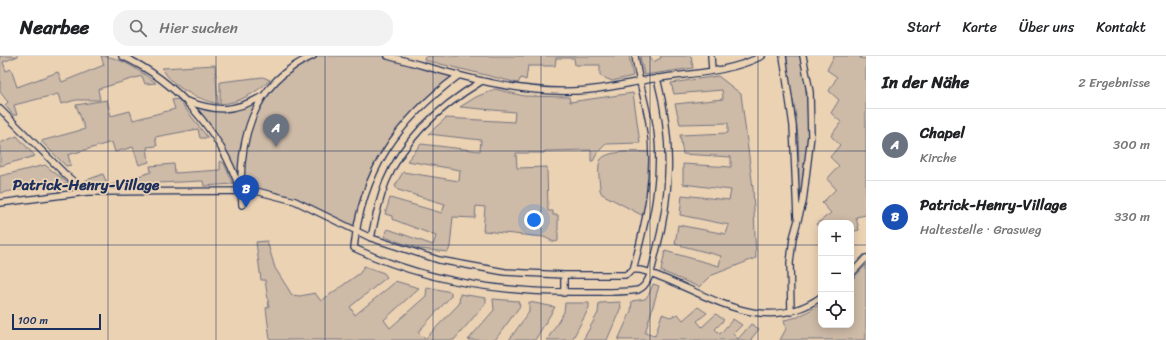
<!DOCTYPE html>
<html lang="de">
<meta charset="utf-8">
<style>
body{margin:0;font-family:Sriracha,sans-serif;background:#f2f2f2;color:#202124}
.controls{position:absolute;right:12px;bottom:12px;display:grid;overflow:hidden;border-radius:8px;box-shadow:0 2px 10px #0003}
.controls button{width:36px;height:36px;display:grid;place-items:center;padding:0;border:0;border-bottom:1px solid #e0e0e0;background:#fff;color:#202124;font:20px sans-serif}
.scale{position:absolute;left:12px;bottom:10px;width:89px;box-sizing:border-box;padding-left:4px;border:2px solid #1b2f5e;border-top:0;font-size:11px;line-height:14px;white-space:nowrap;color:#1b2f5e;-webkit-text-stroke:3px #ebd2b3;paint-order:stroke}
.you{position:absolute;left:534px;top:164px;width:14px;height:14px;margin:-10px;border:3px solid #fff;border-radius:50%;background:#1a73e8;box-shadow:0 0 0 6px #1a73e833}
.badge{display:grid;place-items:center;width:26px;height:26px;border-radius:50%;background:#c8321e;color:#fff;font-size:13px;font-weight:700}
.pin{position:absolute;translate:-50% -33px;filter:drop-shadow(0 1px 2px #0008)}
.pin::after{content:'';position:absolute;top:21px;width:14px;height:12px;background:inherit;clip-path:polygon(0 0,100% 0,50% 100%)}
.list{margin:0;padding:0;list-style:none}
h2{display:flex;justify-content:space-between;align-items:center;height:52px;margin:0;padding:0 16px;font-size:17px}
h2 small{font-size:13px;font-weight:400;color:#757577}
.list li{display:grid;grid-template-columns:26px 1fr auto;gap:12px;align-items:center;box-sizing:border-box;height:72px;padding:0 16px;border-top:1px solid #e0e0e0}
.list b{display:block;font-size:15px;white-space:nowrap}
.list p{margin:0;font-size:13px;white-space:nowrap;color:#757577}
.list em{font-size:13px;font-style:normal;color:#757577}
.icon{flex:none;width:22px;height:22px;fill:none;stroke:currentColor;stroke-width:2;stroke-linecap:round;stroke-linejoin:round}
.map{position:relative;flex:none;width:866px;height:284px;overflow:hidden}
header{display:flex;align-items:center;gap:24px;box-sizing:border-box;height:56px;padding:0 20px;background:#fff;border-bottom:1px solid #e0e0e0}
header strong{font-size:19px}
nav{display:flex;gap:22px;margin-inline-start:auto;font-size:14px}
.search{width:280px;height:36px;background:#f2f2f2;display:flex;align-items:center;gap:10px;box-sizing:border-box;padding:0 14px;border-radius:16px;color:#757577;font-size:15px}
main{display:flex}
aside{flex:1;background:#fff}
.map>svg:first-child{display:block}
</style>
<header>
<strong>Nearbee</strong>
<div class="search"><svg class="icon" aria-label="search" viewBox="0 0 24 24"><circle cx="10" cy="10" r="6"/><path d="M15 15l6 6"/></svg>Hier suchen</div>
<nav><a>Start</a><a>Karte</a><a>Über uns</a><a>Kontakt</a></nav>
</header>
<main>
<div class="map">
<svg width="866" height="284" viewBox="0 0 866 284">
<rect width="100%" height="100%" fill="#ebd2b3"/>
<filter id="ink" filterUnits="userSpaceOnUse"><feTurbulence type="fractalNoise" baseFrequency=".025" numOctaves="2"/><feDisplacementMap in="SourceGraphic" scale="8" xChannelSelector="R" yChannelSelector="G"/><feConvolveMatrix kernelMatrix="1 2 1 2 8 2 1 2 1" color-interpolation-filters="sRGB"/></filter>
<g filter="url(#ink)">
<path fill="#cdbaa7" stroke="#747482" d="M0 0H18L3 6 6 15 11 13 17 31 58 16 62 26 104 9 101 0C119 0 142 16 156 27L145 28 142 20 98 33 100 44H76L61 48 58 38 14 49 17 59H13L5 49 8 46 0 36Z
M313 0H388L458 20 415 57 378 106 356 175 306 150 240 134 222 92 185 45 218 54 255 44 274 27Z
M433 0H629L633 20 612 25 600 20V9H575L574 2H556L555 10H528L526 24 521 22 518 27 424 4 425 1Z
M640 0H650L653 6 661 2 660 0H691L693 12 644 19Z
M787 0H801C809 43 810 85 803 128 802 135 801 146 798 151 799 119 800 87 795 55 792 37 787 19 787 0Z
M834 0H861L860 2 866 3V159L856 161 859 174 851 176V167H821V174L816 168 831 157 822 147 836 133 827 123 839 110 830 101 840 89 831 80 841 66 831 57 839 44 829 35 837 21 827 14Z
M215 9 218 48C196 42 173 32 162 12Z
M718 20 741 38 753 132 756 202 710 220 699 231 661 215 665 195 719 210 721 200 675 188 678 169 726 178 729 169 680 159 682 139 729 144 731 134 683 128V108L731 111V101L683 98 680 79 728 77V67L680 68 675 48 723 43 722 34 674 38 671 27Z
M263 21 270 24C255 37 240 47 220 48V26Z
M495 33 524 40 569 41 570 46 633 37 640 87 606 88 598 96 593 105H591V94L545 95 544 97H516L517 112 547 111 548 155H553V159H558V185L554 186 544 181 483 175 485 151 476 150 475 162 453 161 450 191 448 196 420 193 384 181 388 173 433 189 436 180 392 163V160L385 158 390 142 442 157 445 148 398 134 395 130 403 116 459 125 460 114 407 105 421 88 480 95 481 84 428 78 446 62 514 66 515 56 460 51 476 41Z
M178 43 208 82H200L198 73 155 81 157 90 147 91 149 106 139 109 133 91 115 96 112 86 68 99 71 109 66 110 41 85 85 73 76 49 107 44 111 60 130 55 133 64 175 53 172 44Z
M17 80 35 100 0 110V87Z
M652 96 647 162 602 138 600 134C600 126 597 113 600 105 605 93 641 96 652 96Z
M220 105 224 107 233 128 204 130 203 125 136 128 135 132H91L84 125 103 118 108 130 151 116 150 110 174 108 175 117 220 114Z
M45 109 69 128 41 130 0 137V120Z
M267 185 275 212 292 239 300 240 315 237 321 245 360 217 364 210 384 217 387 221 350 251 355 259 393 228 395 225 419 232 384 264 390 272 426 240 427 231 451 236V240L418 276 425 283 459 248 460 238 486 242V247L454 284H270L266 252 269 251 265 224H261L256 186Z
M866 209V284H780L786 273 784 264 798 261 821 248V269H851V225Z
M653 228 659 230 645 277 655 280 662 258 670 261 678 258 683 264 698 251 707 257 697 265 702 271 716 258 724 264 715 273 720 278 733 263 742 269 733 278 738 283 751 268 759 273 751 283 752 284H618L631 255 632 245 645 243 649 238Z
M493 243 518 245 520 250 495 284H468L494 254Z
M529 246 555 251 535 284H509L529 256Z
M620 246 621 251 607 284H583L598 257 599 247Z
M565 247H589V252L572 284H547L564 256Z"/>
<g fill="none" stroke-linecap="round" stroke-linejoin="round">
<defs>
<path id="street" d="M122 0C177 25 221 76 240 134
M388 0C449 16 509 37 572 35 602 35 630 26 659 22 695 17 730 16 762 0
M711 0 712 15
M783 0 793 70 797 161
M458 20C397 65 362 116 354 192 424 225 503 237 580 236 599 236 619 237 638 234 650 229 652 211 655 200 672 138 673 84 657 22
M187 45C217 56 234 56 263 40
M0 53 67 120 87 136
M0 147 87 136 256 135 295 145 371 182 439 204 505 216 564 219H625C628 218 631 215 633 214 642 212 655 219 663 222 715 243 767 279 821 241
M242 149C237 88 251 26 313 0
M371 182C375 163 379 144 386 126 404 82 442 49 482 25
M633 214C646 165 658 118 649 66 645 44 638 22 635 0
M851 218 866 202
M564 219V237
M791 256 790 207 793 182 803 146 811 80 810 36 803 0"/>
</defs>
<use href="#street" stroke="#1b2f5e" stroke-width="8"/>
<use href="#street" stroke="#ebd2b3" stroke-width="5.5"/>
</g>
</g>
<path fill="none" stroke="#1b2f5e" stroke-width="1" stroke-opacity="0.55" d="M108 0V284M216 0V284M325 0V284M433 0V284M541 0V284M650 0V284M758 0V284M0 95H866M0 189H821M851 189H866"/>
<g text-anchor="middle" stroke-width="3.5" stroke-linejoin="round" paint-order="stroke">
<g font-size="15" font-weight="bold" fill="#1b2f5e" stroke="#ebd2b3">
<text x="86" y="134">Patrick-Henry-Village</text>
</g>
</g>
</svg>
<div class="controls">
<button>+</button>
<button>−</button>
<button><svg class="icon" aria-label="locate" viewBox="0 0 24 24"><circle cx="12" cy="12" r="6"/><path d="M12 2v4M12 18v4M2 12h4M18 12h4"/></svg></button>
</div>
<div class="scale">100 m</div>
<div class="you"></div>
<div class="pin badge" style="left:276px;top:91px;background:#6b7280">A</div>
<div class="pin badge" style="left:246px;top:152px;background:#1a4fb4">B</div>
</div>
<aside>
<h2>In der Nähe<small>2 Ergebnisse</small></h2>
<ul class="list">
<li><span class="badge" style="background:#6b7280">A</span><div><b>Chapel</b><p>Kirche</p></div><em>300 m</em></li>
<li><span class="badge" style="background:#1a4fb4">B</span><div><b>Patrick-Henry-Village</b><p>Haltestelle · Grasweg</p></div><em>330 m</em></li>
</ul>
</aside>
</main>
